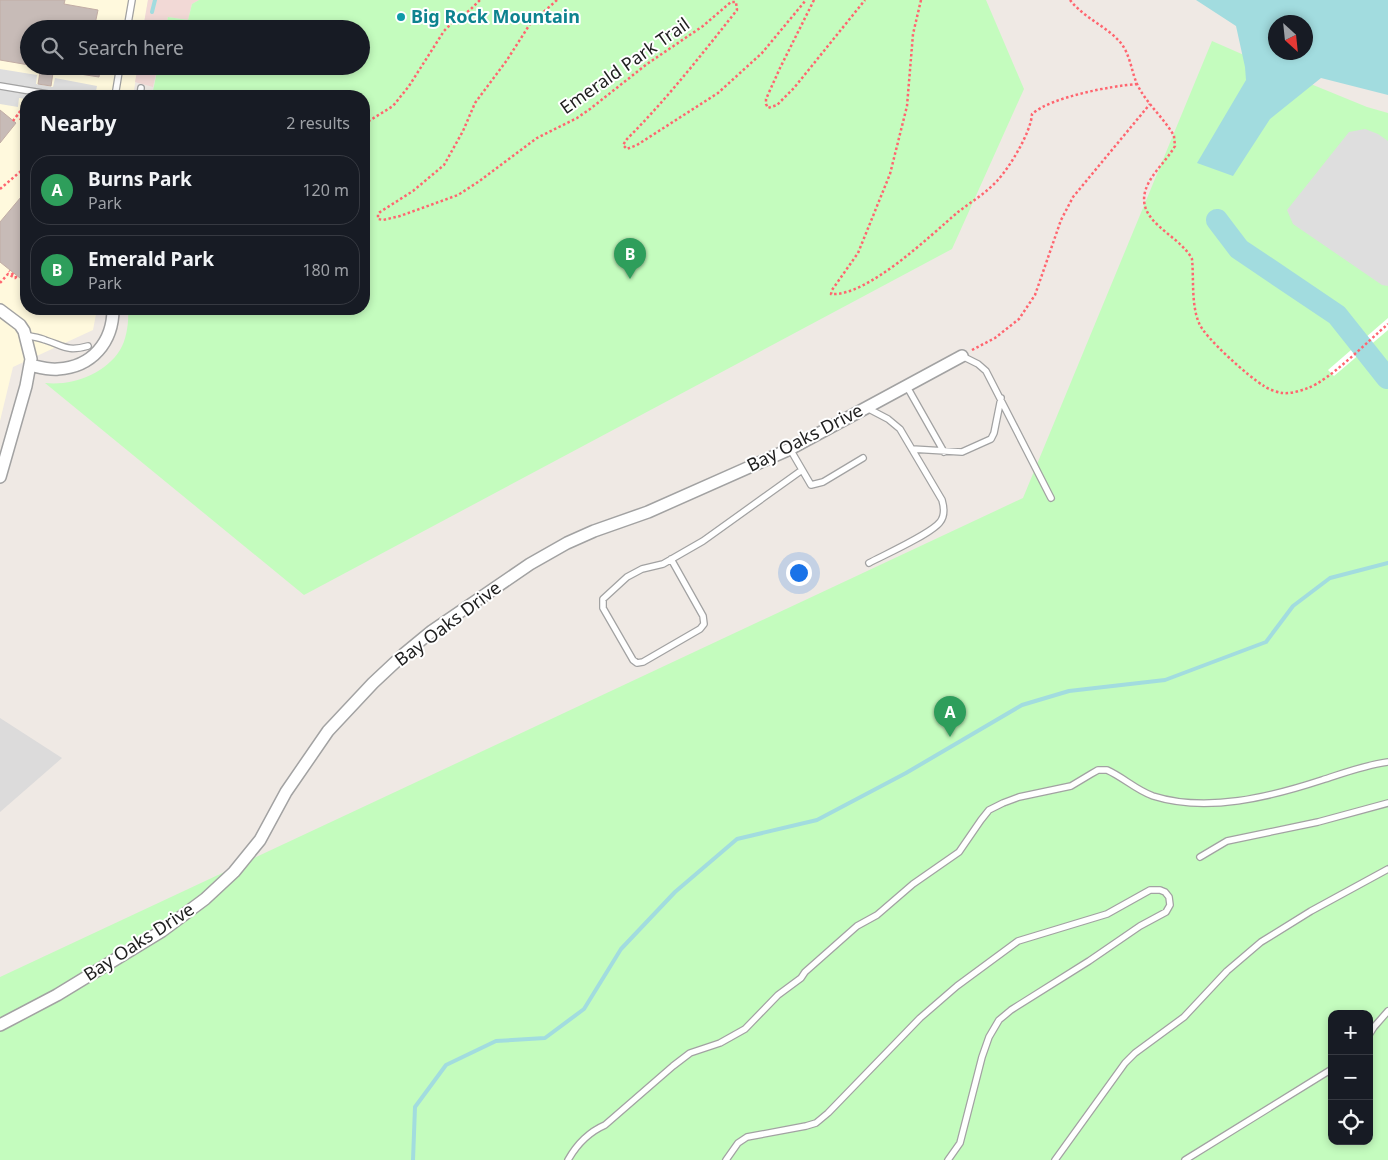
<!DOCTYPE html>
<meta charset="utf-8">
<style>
body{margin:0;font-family:"Noto Sans",sans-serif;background:#20242c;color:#f1f3f6}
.controls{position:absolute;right:15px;bottom:15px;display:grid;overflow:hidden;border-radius:10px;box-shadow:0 2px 8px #0003}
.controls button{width:45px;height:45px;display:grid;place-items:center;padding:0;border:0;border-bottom:1px solid #363941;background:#171b24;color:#f1f3f6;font:25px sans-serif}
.compass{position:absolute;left:1268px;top:15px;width:45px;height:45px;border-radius:50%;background:#171b24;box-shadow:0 2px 8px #0003;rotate:153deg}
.you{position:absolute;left:798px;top:572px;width:18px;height:18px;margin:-12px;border:4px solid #fff;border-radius:50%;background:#1a73e8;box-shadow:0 0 0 8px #1a73e833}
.badge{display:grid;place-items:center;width:32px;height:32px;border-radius:50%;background:#e08697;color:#fff;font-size:16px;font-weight:700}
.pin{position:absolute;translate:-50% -41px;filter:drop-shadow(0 1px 2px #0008)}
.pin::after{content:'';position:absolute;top:26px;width:18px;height:15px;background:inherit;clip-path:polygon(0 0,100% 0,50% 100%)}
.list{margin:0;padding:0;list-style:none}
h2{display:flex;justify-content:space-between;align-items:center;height:65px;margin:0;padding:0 20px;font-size:21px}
h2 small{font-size:16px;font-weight:400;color:#9ea1a6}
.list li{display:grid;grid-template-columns:32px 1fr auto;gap:15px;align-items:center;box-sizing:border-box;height:70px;margin:0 10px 10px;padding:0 10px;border:1px solid #363941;border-radius:20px}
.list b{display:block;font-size:19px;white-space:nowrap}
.list p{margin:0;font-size:16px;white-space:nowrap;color:#9ea1a6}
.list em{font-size:16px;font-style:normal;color:#9ea1a6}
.icon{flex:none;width:28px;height:28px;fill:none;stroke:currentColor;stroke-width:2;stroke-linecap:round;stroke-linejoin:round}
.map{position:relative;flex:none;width:1388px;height:1160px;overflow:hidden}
.search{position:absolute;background:#171b24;box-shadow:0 2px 8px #0003;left:20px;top:20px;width:350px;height:55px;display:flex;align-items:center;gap:12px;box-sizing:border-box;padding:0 18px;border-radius:28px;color:#9ea1a6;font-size:19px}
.panel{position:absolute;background:#171b24;box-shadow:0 2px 8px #0003;left:20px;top:90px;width:350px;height:225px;border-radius:20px}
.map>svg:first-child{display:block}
</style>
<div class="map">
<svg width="1388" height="1160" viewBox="0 0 1388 1160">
<rect width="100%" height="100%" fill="#efe9e4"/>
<path fill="#dcdbdb" d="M0 718 62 758 0 812Z"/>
<path fill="#fff9dd" d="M0 0H148L143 29H29V66H138L133 96H26V309H97L93 330 13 367 0 421Z"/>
<path fill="#f2d9d6" d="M148 0H199L192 4 188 20 168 17 165 29H143Z
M138 66H158L153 87 135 82Z"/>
<path fill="#c4fcbe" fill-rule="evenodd" d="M199 0H986L1024 89 952 249 304 595 45 383C73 386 105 374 120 350 127 339 129 321 128 309H364V96H152L158 66H361V29H165L168 17 188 20 192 4Z
M1212 41 1301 80 1367 107 1388 113V1160H0V977L1023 498ZM1332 1014H1369V1141H1332Z"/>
<path fill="#dedede" d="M0 69 37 75 36 84 53 87 55 78 97 86 95 96H26V99L19 98 18 107 0 104Z
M1365 129 1378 134 1388 141V286L1382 285 1293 224 1287 210 1349 132Z"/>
<path fill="#a2dcdf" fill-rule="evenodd" d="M1196 0H1388V95L1321 78 1270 119 1233 176 1197 163 1246 80 1245 67 1236 26ZM1276 22H1306V52H1276Z"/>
<path fill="#fff" d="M1388 318V330L1334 376 1328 370Z"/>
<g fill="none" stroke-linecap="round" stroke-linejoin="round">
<path stroke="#a2dcdf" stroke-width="4" d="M152 12 155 0
M1387 378 1388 379
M413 1160 415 1107 446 1065 496 1041 545 1038 584 1009 621 949 675 892 737 839 817 820 906 773 1022 705 1069 691 1165 680 1266 642 1293 606 1330 578 1388 563"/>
<path stroke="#a2dcdf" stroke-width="22" d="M1217 220 1239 249 1337 315 1387 378"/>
</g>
<path fill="#c7bbb7" stroke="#c2ada5" d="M0 0H65L64 4 98 10 94 29H29V65L0 60Z
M41 66H54L51 86 38 84Z
M68 66H101L99 77 67 72Z
M0 110 16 123 0 143Z
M26 191V270L20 278 0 262V222Z"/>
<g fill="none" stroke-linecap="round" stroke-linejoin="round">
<defs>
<path id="lane" d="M127 29 132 0
M0 86 60 96
M115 96 120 66
M140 96 141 88
M25 335C32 337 39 337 45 340 64 346 67 352 88 346
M962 356 978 364 986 371 1051 498
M906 385 944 452
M867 408 888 419 900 429 942 500C944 507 945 516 940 522 931 534 884 555 869 563
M790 449 811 485 823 482 863 458
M912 449 962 452 991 439 994 433 1001 398
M671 559 703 616 704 624 700 629 643 662 637 663 633 660 603 608V599L627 577 642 569 663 564 703 541 802 470
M1200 857 1227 841 1318 822 1388 803
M1369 1035 1374 1027 1388 1011
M568 1160C577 1144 589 1132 605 1125L673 1066 690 1053 720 1043 745 1029 778 995 801 978 805 972 857 926 877 915 913 884 959 852 981 820 989 810 1003 803 1019 797 1071 786 1091 774 1098 770H1107C1123 777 1136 790 1153 796 1207 813 1270 797 1322 780 1344 773 1365 765 1388 762
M726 1160 738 1143 747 1137 806 1126 816 1123 828 1113 920 1018 957 986 1018 941 1107 914 1150 890H1160L1165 892 1169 897 1170 905 1166 912 1140 926 1089 961 1011 1010 999 1020 989 1037 982 1057 960 1143 948 1160
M1055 1160 1125 1063 1135 1053 1184 1017 1227 971 1261 942 1311 911 1388 869
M1185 1160 1332 1069"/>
<path id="street" d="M0 310 20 325 24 331 31 359 26 386 0 477
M30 365C39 367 49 370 58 369 92 367 113 342 113 309
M0 1025 57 995 162 931 205 899 234 872 260 840 286 792 328 731 373 683 404 654 432 631 530 564 567 543 594 531 648 512 790 449 962 356"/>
</defs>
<use href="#lane" stroke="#a2a2a2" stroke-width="8"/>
<use href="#street" stroke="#a2a2a2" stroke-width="14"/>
<path stroke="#ff656f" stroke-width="2.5" stroke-dasharray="2.5 2.5" stroke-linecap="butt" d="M557 0 530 24 507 60 475 103 463 131 444 165 413 191 380 212 378 214V219L383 220 400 216 458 195 478 182 537 138 577 118 590 109 647 64 703 26 731 2H736L737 10C702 54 667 99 627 139L623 145 627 149 637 145 718 93 762 53 806 0
M814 0 780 68 766 99V104L768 108 777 105 794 88 865 0
M921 0 913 34 907 106 890 174 858 253 832 290 831 294C867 297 931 235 958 212 971 202 986 193 997 181 1010 167 1031 132 1032 114 1051 97 1111 86 1137 84
M1070 0C1084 18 1106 26 1120 42 1131 55 1131 72 1138 86 1147 104 1164 118 1174 136L1175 146C1167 160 1155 170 1148 184 1130 221 1179 233 1192 259 1194 280 1191 304 1199 323 1204 337 1250 378 1264 386 1268 389 1276 392 1282 393 1290 394 1300 391 1308 388 1330 380 1368 341 1388 324
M16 115 26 124
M13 121 26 103
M364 124 393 106 409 86 444 31 455 20 470 10 480 0
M0 189 21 171 26 165
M0 283 8 274 15 278 16 277 9 271
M972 350 995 338 1019 319 1035 295 1061 220 1073 197 1150 104"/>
<use href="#lane" stroke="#fff" stroke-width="5.5"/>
<use href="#street" stroke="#fff" stroke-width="11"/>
</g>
<circle fill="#0f9aa8" stroke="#fff" stroke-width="2" cx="401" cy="17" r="5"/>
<g text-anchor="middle" stroke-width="4" stroke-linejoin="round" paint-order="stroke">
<g font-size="18" font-weight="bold" fill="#0d838f" stroke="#fff" text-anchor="start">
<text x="411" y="23">Big Rock Mountain</text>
</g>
<g font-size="18" fill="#1e1e1e" stroke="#fff">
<text transform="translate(625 66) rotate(-35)" y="6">Emerald Park Trail</text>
<text transform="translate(805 438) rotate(-27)" y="6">Bay Oaks Drive</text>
<text transform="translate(448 624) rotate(-37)" y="6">Bay Oaks Drive</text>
<text transform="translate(139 942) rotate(-33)" y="6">Bay Oaks Drive</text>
</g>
</g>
</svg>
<div class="controls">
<button>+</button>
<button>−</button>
<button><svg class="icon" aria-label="locate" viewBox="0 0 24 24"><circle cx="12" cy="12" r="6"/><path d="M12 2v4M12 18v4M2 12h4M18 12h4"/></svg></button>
</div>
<svg class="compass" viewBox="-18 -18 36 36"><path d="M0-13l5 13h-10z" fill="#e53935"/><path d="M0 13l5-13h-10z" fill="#9ea1a6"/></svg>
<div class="you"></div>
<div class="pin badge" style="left:950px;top:737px;background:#2e9e5b">A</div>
<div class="pin badge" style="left:630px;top:279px;background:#2e9e5b">B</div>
<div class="search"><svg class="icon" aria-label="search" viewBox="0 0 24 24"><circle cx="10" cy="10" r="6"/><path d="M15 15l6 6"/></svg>Search here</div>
<section class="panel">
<h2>Nearby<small>2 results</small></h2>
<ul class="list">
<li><span class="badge" style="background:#2e9e5b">A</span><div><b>Burns Park</b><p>Park</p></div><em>120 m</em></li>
<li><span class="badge" style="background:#2e9e5b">B</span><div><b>Emerald Park</b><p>Park</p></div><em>180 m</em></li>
</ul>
</section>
</div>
